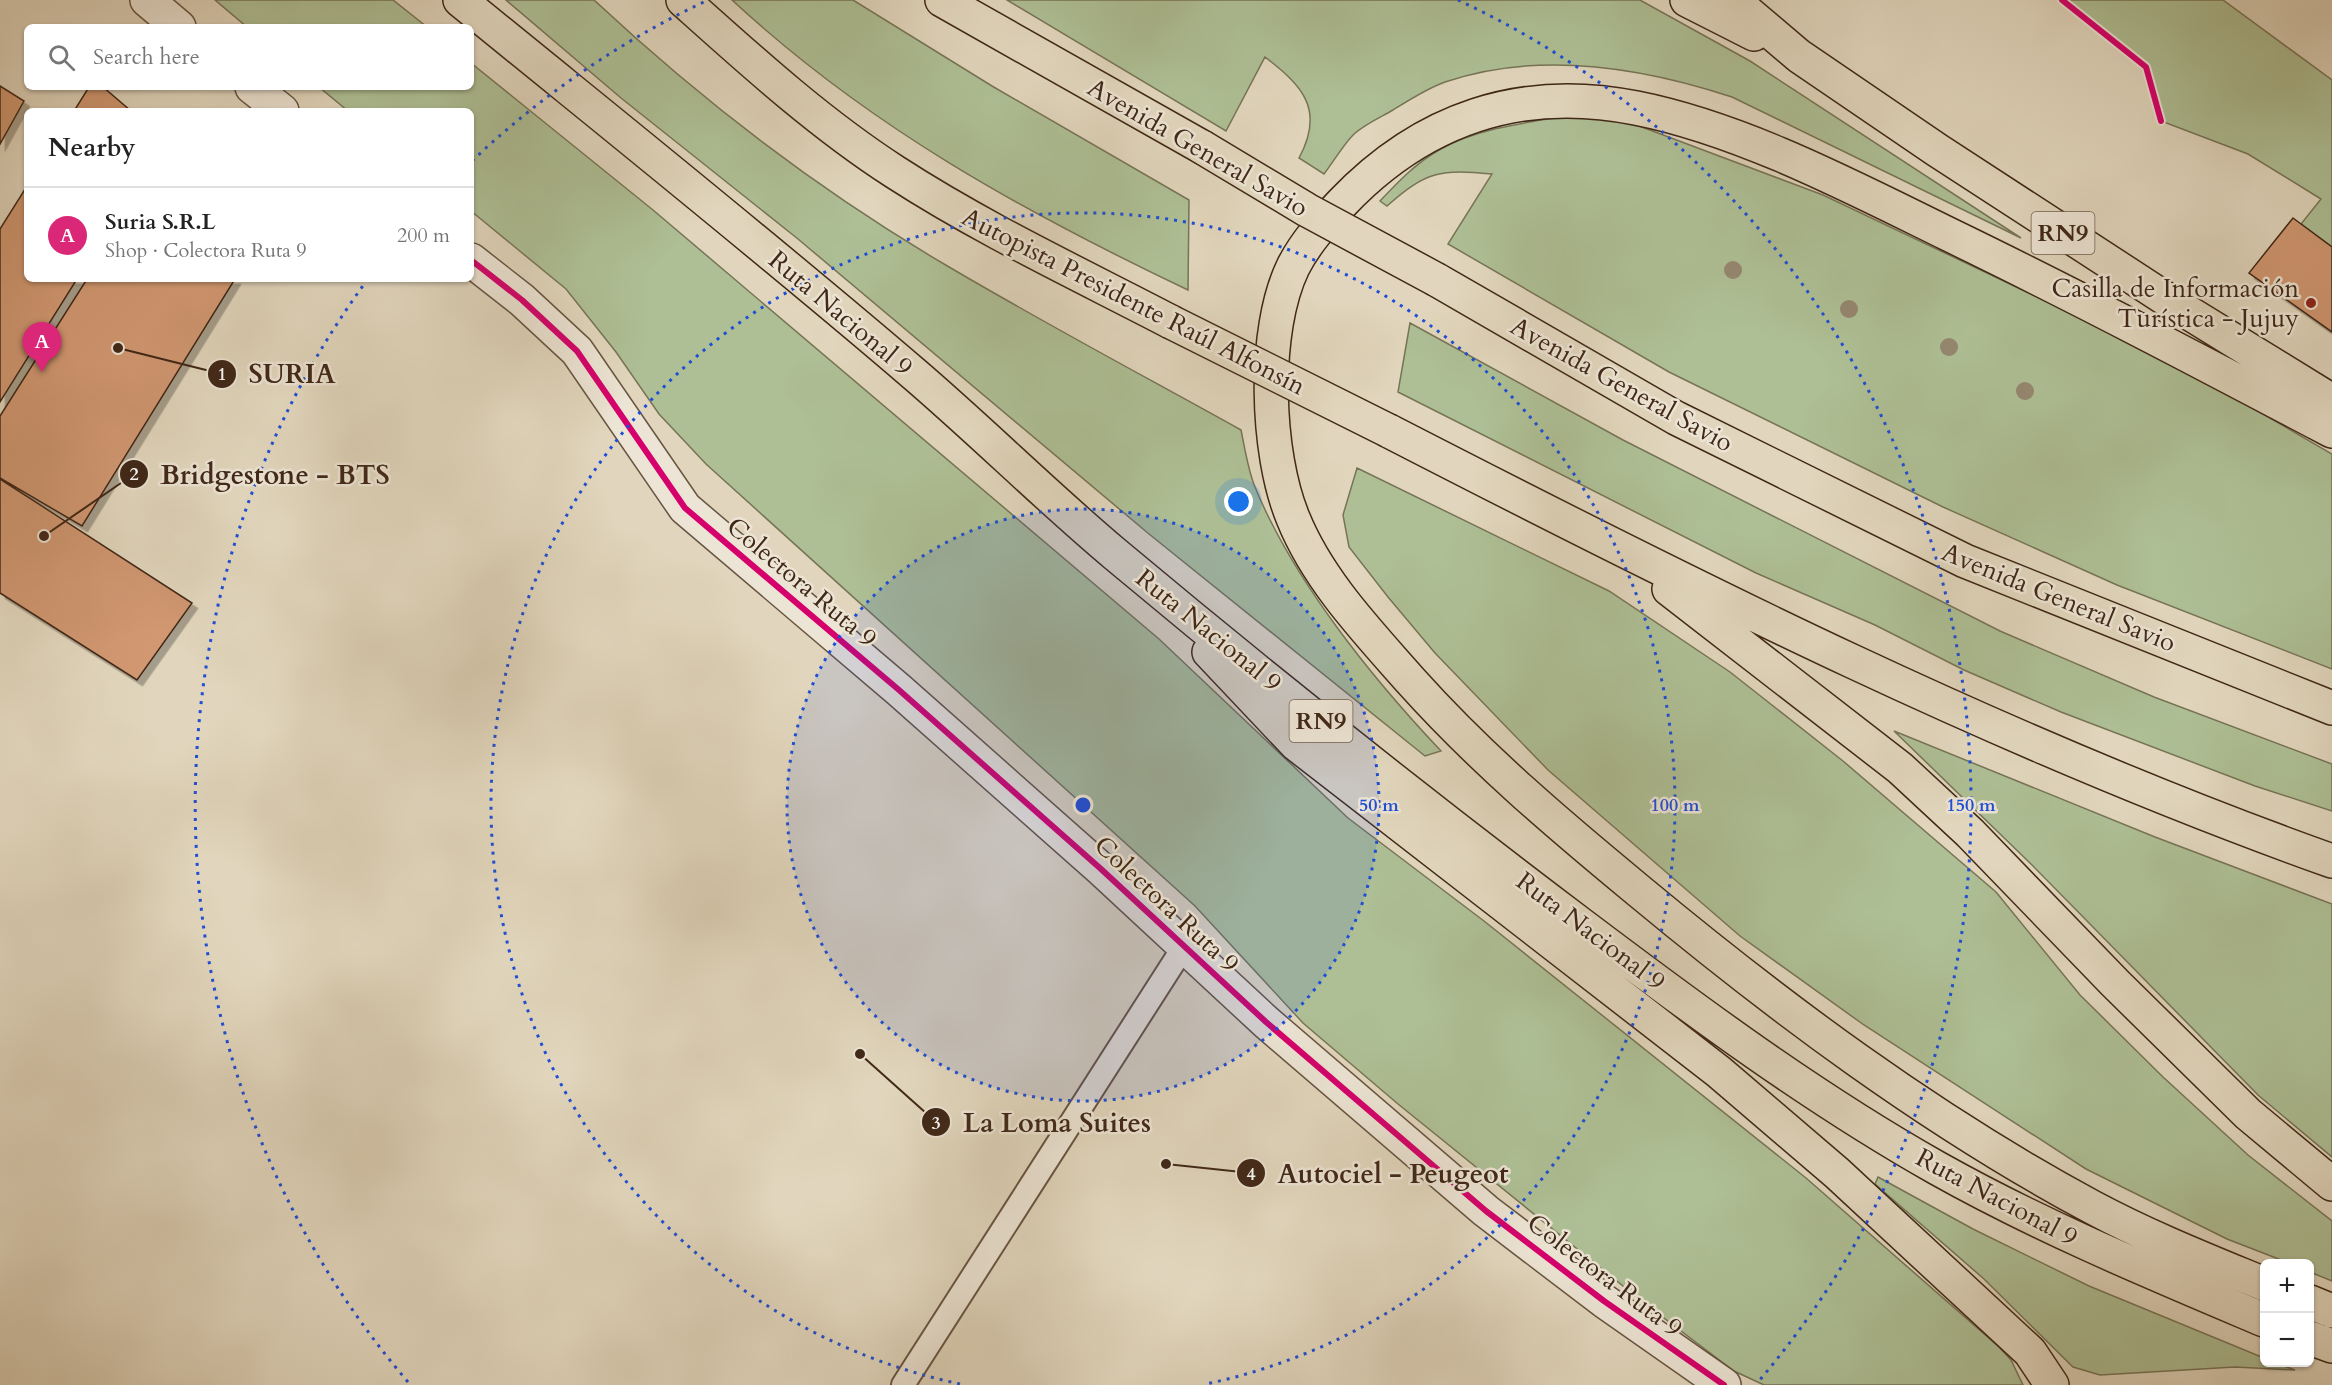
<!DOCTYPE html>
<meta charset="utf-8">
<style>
body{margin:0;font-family:Cardo,serif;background:#f6f6f6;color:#222}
.controls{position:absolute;right:18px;bottom:18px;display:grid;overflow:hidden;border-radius:9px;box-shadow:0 2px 4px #0004}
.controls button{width:54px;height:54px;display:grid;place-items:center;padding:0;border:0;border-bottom:2px solid #e0e0e0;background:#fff;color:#222;font:30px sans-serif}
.you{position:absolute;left:1239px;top:502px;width:21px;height:21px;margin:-15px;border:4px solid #fff;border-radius:50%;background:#1a73e8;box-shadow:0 0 0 9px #1a73e833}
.badge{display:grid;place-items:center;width:39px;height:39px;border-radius:50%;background:#db2777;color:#fff;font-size:20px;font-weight:700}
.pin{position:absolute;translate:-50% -50px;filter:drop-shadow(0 2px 3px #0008)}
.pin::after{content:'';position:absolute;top:32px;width:21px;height:18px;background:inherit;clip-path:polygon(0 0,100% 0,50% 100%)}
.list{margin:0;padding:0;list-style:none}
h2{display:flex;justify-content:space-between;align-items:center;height:78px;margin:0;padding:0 24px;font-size:26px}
h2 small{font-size:20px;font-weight:400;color:#767676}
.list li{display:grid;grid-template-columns:39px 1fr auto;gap:18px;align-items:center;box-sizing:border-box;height:96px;padding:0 24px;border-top:2px solid #e0e0e0}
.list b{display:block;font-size:22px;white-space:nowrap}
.list p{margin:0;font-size:20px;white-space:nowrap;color:#767676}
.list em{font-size:20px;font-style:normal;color:#767676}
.icon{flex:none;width:33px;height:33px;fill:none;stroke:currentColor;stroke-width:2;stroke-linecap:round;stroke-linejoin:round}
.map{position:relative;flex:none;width:2332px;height:1385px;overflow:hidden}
.search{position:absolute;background:#fff;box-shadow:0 2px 4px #0004;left:24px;top:24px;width:450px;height:66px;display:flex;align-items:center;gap:15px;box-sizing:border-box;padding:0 21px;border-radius:9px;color:#767676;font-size:22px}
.panel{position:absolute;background:#fff;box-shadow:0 2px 4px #0004;left:24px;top:108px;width:450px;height:174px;border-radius:9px}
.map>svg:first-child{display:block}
</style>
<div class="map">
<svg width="2332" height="1385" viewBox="0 0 2332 1385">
<defs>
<filter id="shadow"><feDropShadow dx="5.5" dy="5.5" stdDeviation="0" flood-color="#0004"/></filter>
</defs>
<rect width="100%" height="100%" fill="#e1d6bd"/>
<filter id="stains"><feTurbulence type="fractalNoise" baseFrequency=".00333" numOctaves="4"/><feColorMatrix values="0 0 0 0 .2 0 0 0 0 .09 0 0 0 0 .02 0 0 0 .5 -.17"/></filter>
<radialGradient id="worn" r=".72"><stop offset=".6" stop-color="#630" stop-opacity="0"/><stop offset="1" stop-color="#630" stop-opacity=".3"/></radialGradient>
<path fill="#aebf95" stroke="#777456" stroke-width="1.5" d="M215 0H393L427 27H247Z
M506 0H594C699 98 820 191 944 264 1042 322 1142 375 1241 430 1245 449 1248 470 1255 487 1293 580 1372 678 1441 751L1425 756 1149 534 798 239 621 98Z
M732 0H853L992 86 1189 200 1188 290C1022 211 868 126 732 0Z
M1007 0H1640L1750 61 2021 238 1732 97C1641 67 1539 50 1445 82 1428 88 1409 100 1393 110 1381 117 1365 124 1354 134 1343 145 1334 161 1324 174L1299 158C1325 110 1303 86 1265 57L1226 131Z
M2063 0H2223L2332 80V247L2301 224 2321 199 2248 154 2161 121 2146 67Z
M471 63 653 210 1159 639 1348 818 1484 921 1806 1178 1999 1347 2011 1360 2023 1385H1764L1734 1371 1644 1303 1398 1104 1303 1023 1195 906 706 464 659 414 616 352 566 289 471 211V111H348L319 87H471Z
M1573 115 1618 118 1823 195 2172 361 2332 454V669L2117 585 1943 507 1669 372 1448 244 1492 174C1441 169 1426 171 1387 206L1380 201C1398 182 1416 163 1439 150 1477 128 1530 122 1573 115Z
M1410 323 1623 440 2000 631 2154 697 2332 764V811L2255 786 2061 712 1964 670 1875 625 1756 573 1398 392Z
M1357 468 1609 591 1730 672 1843 761 1996 892 2080 995 2163 1077 2248 1155 2332 1221V1281L2310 1272V1264L2289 1263 2227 1239 2086 1169 1864 1025 1740 936 1548 770 1435 653 1388 597 1349 547 1343 515Z
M1894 731 2155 837 2332 904V1157L2258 1095 2031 864Z
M1878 1177 1973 1229 2089 1286 2264 1358V1362L2276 1363 2295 1370 2235 1367 2100 1375 2073 1367 1984 1279 1875 1184Z"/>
<path fill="#d19872" stroke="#402818" stroke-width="1.5" filter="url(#shadow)" d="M0 86 24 101 0 144Z
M89 87H103L131 111H74Z
M27 186V279H77L0 402V229Z
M2293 218 2332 247V332L2249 273Z
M87 279H235L82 526 0 478V416Z
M0 479 192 603 137 680 0 593Z"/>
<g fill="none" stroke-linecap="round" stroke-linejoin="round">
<defs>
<path id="service" d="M903 1385 1183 948"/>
<path id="tertiary" d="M147 0 179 27
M252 87 282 111
M471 260 522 300 577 351 685 508 899 690 1101 869 1266 1022 1486 1211 1604 1301 1724 1385"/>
<path id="motorway" d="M460 0C612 124 765 246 913 373 982 432 1046 496 1115 554 1268 682 1424 806 1583 926 1697 1012 1813 1098 1937 1168 2042 1227 2153 1273 2264 1320
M683 0C750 60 819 123 895 172 983 229 1079 274 1171 322
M942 0 1202 147
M1687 0 1754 34
M1733 0 1799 56 1937 150 2163 297 2332 401
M1437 280 1676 418 1965 561 2332 708
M1389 431C1696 589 2006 745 2332 861
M1669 589 1900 768 1970 833 2115 983 2248 1114 2332 1184
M1209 652 1296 744 1719 1072 1837 1173 2030 1352 2052 1385
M2264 1284C2206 1260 2148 1237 2092 1207 1930 1120 1780 1008 1639 891 1559 825 1480 758 1411 681 1367 631 1318 580 1293 518 1266 453 1262 331 1293 267 1305 243 1324 222 1342 203 1422 119 1521 85 1636 108 1742 129 1852 187 1948 234 2078 297 2205 364 2332 431
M2310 1302 2332 1311
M2310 1338 2332 1346"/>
</defs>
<use href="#service" stroke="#685441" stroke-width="26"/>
<use href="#tertiary" stroke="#685441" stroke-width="36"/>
<use href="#motorway" stroke="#402818" stroke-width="36"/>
<use href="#service" stroke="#ece4d4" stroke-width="22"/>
<use href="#tertiary" stroke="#ece4d4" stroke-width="33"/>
<use href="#motorway" stroke="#e1d6bd" stroke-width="33"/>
<defs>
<path id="motorway-bridge" d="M1202 147 1307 210 1437 280
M1171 322 1389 431"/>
</defs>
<use href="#motorway-bridge" stroke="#402818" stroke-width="36" stroke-linecap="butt"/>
<use href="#motorway-bridge" stroke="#e1d6bd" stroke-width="33"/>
<defs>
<path id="cycleway" d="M2062 0 2146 67 2161 121
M471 260 522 300 577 351 685 508 899 690 1101 869 1266 1022 1486 1211 1604 1301 1724 1385"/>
</defs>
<use href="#cycleway" stroke="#ece4d4" stroke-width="10"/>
<use href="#cycleway" stroke="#d6006c" stroke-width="6"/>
</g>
<g fill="#958770">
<circle cx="1733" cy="270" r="9"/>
<circle cx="1849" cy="309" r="9"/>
<circle cx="1949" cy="347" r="9"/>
<circle cx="2025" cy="391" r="9"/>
</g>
<circle cx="1083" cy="805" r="296" fill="#1d4ed8" fill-opacity=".12"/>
<g fill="none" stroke="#1d4ed8" stroke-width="3" stroke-dasharray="3 6">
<circle cx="1083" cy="805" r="296"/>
<path d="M960 1384A592 592 0 1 1 1206 1384"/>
<path d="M408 1382A888 888 0 0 1 365 283M472 161A888 888 0 0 1 708 0M1458 0A888 888 0 0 1 1758 1382"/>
</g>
<circle fill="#8f2418" stroke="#ece4d4" stroke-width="2" cx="2311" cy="303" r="6"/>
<g text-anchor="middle" stroke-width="5" stroke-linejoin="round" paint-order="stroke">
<g fill="#ece4d4" stroke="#746050" stroke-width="1.5">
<rect x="2031.5" y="212" width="63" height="42" rx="4.5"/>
<rect x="1289.5" y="700" width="63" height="42" rx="4.5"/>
</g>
<g font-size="24" font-weight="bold" fill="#402818">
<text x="2063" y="241">RN9</text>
<text x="1321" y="729">RN9</text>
</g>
<g font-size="26" fill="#402818" stroke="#ece4d4">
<text transform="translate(1198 147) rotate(30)" y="9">Avenida General Savio</text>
<text transform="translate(1134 301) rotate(27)" y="9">Autopista Presidente Raúl Alfonsín</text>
<text transform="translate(841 313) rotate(40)" y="9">Ruta Nacional 9</text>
<text transform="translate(1622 384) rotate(29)" y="9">Avenida General Savio</text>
<text transform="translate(802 582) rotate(40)" y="9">Colectora Ruta 9</text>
<text transform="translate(2059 597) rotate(22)" y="9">Avenida General Savio</text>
<text transform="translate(1209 630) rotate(39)" y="9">Ruta Nacional 9</text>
<text transform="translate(1167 904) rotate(43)" y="9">Colectora Ruta 9</text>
<text transform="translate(1591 931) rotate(37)" y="9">Ruta Nacional 9</text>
<text transform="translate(1997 1197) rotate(28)" y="9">Ruta Nacional 9</text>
<text transform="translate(1605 1275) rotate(37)" y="9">Colectora Ruta 9</text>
</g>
<g font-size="26" fill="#402818" stroke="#ece4d4" text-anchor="end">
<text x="2299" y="297">Casilla de Información<tspan x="2299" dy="30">Turística - Jujuy</tspan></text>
</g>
</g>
<circle cx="1083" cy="805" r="9" fill="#1d4ed8" stroke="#ece4d4" stroke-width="3"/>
<g font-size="18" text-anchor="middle" font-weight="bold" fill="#1d4ed8" stroke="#ece4d4" stroke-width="5" stroke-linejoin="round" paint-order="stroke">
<text x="1379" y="811">50 m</text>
<text x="1675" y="811">100 m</text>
<text x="1971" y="811">150 m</text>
</g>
<path fill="none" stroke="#402818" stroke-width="2" d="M118 348L222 374M44 536L134 474M860 1054L936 1122M1166 1164L1251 1173"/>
<g fill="#402818" stroke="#ece4d4" stroke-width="2">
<circle cx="118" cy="348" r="6"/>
<circle cx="44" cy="536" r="6"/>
<circle cx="860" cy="1054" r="6"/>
<circle cx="1166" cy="1164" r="6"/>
<circle cx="222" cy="374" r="15"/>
<circle cx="134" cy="474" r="15"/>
<circle cx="936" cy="1122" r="15"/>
<circle cx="1251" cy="1173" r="15"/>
</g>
<g font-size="18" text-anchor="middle" font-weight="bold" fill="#fff">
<text x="222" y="380">1</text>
<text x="134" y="480">2</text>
<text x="936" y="1129">3</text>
<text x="1251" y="1180">4</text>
</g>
<g font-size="27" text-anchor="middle" font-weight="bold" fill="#402818" stroke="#ece4d4" stroke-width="5" stroke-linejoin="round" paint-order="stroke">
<text x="292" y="383">SURIA</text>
<text x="275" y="484">Bridgestone - BTS</text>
<text x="1057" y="1132">La Loma Suites</text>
<text x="1393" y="1183">Autociel - Peugeot</text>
</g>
<rect width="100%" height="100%" filter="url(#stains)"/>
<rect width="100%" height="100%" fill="url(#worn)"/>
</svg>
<div class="controls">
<button>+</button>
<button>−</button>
</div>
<div class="you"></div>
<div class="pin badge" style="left:42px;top:372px">A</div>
<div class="search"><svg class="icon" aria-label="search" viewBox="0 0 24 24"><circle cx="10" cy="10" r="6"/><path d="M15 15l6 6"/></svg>Search here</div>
<section class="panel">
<h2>Nearby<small></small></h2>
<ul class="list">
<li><span class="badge">A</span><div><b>Suria S.R.L</b><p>Shop · Colectora Ruta 9</p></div><em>200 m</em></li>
</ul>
</section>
</div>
